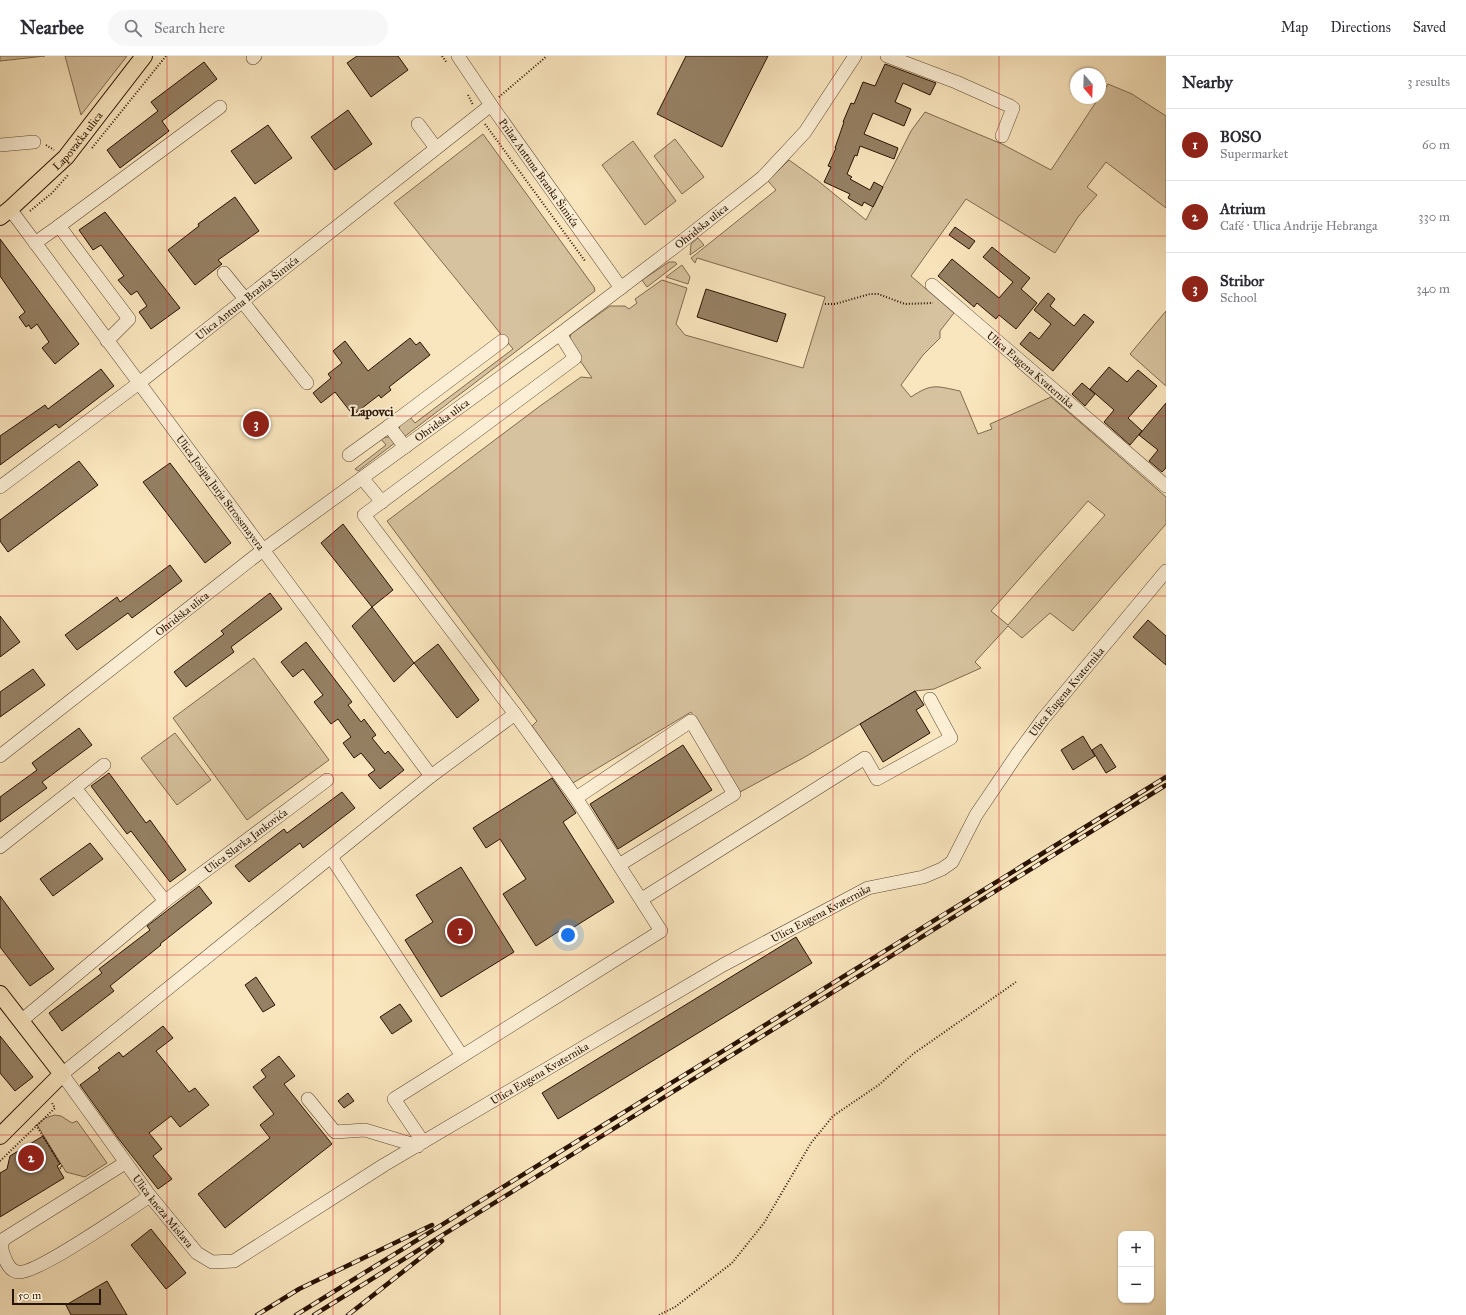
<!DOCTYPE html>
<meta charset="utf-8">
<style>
body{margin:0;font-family:"IM FELL Great Primer",serif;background:#f7f7f7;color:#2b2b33}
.controls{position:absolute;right:12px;bottom:12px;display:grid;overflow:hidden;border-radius:8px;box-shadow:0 1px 3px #0004}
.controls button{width:36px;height:36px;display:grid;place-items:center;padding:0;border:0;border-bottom:1px solid #e1e1e2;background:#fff;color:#2b2b33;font:20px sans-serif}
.compass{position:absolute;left:1070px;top:12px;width:36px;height:36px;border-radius:50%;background:#fff;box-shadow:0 1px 3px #0004;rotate:161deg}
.scale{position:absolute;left:12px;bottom:10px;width:89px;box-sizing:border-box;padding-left:4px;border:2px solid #281200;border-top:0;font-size:11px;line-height:14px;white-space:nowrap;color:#281200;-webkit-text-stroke:3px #fcefd5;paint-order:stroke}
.you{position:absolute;left:568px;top:879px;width:14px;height:14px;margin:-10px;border:3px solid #fff;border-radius:50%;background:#1a73e8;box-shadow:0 0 0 6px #1a73e833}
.badge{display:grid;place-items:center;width:26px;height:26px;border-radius:50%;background:#8f2418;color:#fff;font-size:13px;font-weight:700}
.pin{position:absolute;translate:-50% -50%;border:2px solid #fff;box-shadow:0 1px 4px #0006}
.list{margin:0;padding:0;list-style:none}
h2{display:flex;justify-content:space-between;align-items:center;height:52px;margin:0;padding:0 16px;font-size:17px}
h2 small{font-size:13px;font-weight:400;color:#7c7c81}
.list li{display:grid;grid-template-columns:26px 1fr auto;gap:12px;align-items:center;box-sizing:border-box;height:72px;padding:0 16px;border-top:1px solid #e1e1e2}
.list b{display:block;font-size:15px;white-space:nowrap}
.list p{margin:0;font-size:13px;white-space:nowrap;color:#7c7c81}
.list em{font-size:13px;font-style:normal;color:#7c7c81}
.icon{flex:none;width:22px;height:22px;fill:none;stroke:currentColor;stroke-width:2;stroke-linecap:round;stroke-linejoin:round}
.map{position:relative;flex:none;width:1166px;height:1259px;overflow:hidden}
header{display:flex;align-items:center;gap:24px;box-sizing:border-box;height:56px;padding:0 20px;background:#fff;border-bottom:1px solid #e1e1e2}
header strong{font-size:19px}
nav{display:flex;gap:22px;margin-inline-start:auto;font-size:14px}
.search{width:280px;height:36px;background:#f7f7f7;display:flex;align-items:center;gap:10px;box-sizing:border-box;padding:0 14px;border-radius:22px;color:#7c7c81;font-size:15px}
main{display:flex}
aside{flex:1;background:#fff}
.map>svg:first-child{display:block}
</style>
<header>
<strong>Nearbee</strong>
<div class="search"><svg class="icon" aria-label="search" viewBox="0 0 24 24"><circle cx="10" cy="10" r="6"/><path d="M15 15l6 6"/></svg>Search here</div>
<nav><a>Map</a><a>Directions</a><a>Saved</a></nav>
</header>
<main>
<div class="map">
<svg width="1166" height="1259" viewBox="0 0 1166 1259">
<rect width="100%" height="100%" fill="#fae6be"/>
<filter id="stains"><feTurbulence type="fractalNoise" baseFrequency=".005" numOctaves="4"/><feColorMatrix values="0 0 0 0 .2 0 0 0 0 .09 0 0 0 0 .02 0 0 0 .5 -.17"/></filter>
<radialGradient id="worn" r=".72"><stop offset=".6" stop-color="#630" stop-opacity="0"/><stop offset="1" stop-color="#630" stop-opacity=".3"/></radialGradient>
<path fill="#d6c29e" stroke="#7f6a4f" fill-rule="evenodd" d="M0 0H45L0 5Z
M65 0H127L81 59Z
M1108 28 1132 38 1166 60V152L1106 106 1087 131 1097 139 1078 161 1055 197 966 143 911 220 954 257 940 275V282L923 299 901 329 911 341C932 327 936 330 960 335L978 378 992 373 990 368 1051 341 1166 441V468L1073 575 1050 557 1022 582 1008 570 975 606 981 612 934 633 915 635 805 701 740 736 691 656 573 727 532 670 537 665 387 465 540 350 581 321 592 322 570 290 569 284 571 278 610 250H625L629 253 637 247 635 243 662 224 687 232 676 268 685 279 803 312 825 241 697 202 695 207 691 202 776 134 768 125 789 104 817 124 866 164 911 75 925 56 1002 88 1051 114ZM1088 445 1105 459 1008 569 991 555Z
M483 78 594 231 595 235 404 381 399 375 400 368 410 361 415 367 513 293 394 147Z
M675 83 704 121 682 138 654 100Z
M633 85 676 145 645 169 602 109Z
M698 182 704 189 690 199 691 188Z
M669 206H675L677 208 647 231 642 224Z
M682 209 690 221 688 228 666 221Z
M1166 255V330L1130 298Z
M387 381H391L396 386 358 415 355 413 386 389 381 383Z
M254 602 329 704 247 764 173 662Z
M175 677 211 724 177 749 141 702Z
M55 1059 61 1060 72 1067 77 1065 107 1107 85 1121 66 1116 37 1069 45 1062Z"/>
<path fill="#958063" stroke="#281200" d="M357 0H398L408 14 371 41 347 7Z
M686 0H768L722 91 657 58Z
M204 6 217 23 162 65 169 75 120 112 107 94 158 55 151 46Z
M885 8 936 27 930 39 903 27 895 46 911 53 904 70 873 57 864 78 898 92 894 103 860 90 857 100 855 99 847 118 852 121 850 123 870 134 874 126 883 131 873 151 864 146 862 150 848 142 850 138 824 126 831 111 828 110 836 92H835L844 66H843L851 47 854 48 863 26 875 30Z
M348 54 372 88 335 114 311 81Z
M268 69 292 102 255 128 231 95Z
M235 141 259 175 218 204 222 208 195 229 168 194 199 170 198 168Z
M105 156 180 252 151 273 139 256 147 250 137 235 131 239 118 224 124 220 101 189 93 194 79 174Z
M955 171 975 185 969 193 949 179Z
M0 183 79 288 55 308 42 292 49 286 37 268 31 273 29 269 26 271 19 261 25 256 0 220Z
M992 191 1030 222 1021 233 1037 247 1016 273 999 259 996 263 977 247 974 251 938 220 952 203 999 242 1013 226 983 201Z
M706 233 786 258 777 286 697 261Z
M1048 237 1055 243 1050 250 1074 270 1084 258 1094 266 1053 315 1020 288 1030 276 1039 283 1051 268 1034 254Z
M410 282 416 289 420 286 430 299 389 331 391 334 381 342 379 339 353 359 335 336 321 347 313 337 331 322 328 318 342 307 333 295 345 285 368 315Z
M1109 311 1127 326 1138 314 1157 330 1128 362 1142 375 1130 389 1104 366 1114 354 1090 333Z
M101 313 114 330 59 372 56 368 0 409V380L45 349 48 353Z
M1082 327 1095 338 1085 350 1072 338Z
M1166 347V412L1162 416 1149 405 1158 394 1139 379Z
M79 405 98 429 8 496 0 485V464Z
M170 407 231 487 205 507 143 426Z
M343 468 393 534 372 551 321 487Z
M170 509 182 525 132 562 128 557 77 594 65 579 117 541 120 546Z
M270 537 282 553 231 591 234 596 186 631 174 616 224 578 221 575Z
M372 551 414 607 394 626 352 570Z
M0 560 20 586 0 601Z
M1148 564 1166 580V609L1133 581Z
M306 586 352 646 348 649 361 666 364 663 376 679 372 682 385 698 388 695 404 714 380 733 368 719 375 714 361 697 354 702 343 687 351 681 338 663 331 668 314 646 323 639 303 613 293 621 281 606Z
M438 588 479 644 457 662 414 607Z
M33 613 45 629 0 661V636Z
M915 635 924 649 916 654 930 677 883 706 860 668Z
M79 672 92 689 42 726 47 732 0 766V741L37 714 32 707Z
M1083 680 1095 700 1073 714 1061 694Z
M1101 688 1116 711 1106 717 1092 694Z
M683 689 712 734 618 793 590 748Z
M109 717 146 767 150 764 186 814 170 826 131 775 127 778 91 730Z
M552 722 576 757 563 766 614 846 566 876 564 872 536 890 503 838 526 823 500 783 486 792 473 772Z
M342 736 355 752 303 792 300 787 249 826 235 810 284 773 287 777Z
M90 787 103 803 53 840 40 823Z
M461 811 514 896 441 941 405 884 433 866 416 839Z
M199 830 212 847 160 888 161 889 110 930 114 935 62 975 49 957 102 917 99 913 150 874 147 870Z
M0 840 54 913 30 930 0 891Z
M796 881 812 907 558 1063 542 1037Z
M256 921 275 949 263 956 245 929Z
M400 948 412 965 392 978 380 961Z
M163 970 173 982 156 995 189 1036 195 1032 209 1049 180 1071 171 1060 149 1077 162 1093 153 1100 172 1123 158 1133 118 1082 80 1029 100 1014 98 1012 119 996 123 1001Z
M0 980 33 1021 15 1035 0 1017Z
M279 1000 295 1020 284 1028 332 1088 225 1172 198 1138 270 1082 260 1069 274 1058 253 1031 266 1021 261 1014Z
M348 1037 354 1045 344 1052 338 1045Z
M43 1080 60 1108 57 1110 64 1122 0 1161V1117L7 1113 10 1100Z
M151 1173 186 1217 166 1233 131 1189Z
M107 1225 127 1259H71L66 1249Z"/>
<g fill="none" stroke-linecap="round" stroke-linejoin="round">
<defs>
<g id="minor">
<path id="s1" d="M458 0 491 49 621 232"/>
<path d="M887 0 956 26 1010 50 1013 52 1002 80"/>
<path d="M253 2 255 0"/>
<path d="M418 68 436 92"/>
<path d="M0 89 34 86"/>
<path id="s2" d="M10 153 431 720"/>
<path d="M59 170 220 51"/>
<path d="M35 187 59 170 129 263 107 285"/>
<path d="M224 217 245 243"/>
<path id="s3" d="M932 229 1166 430"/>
<path d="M242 245 307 327"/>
<path d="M405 391 389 370 502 285"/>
<path d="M349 399 389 370"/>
<path d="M362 422 382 446"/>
<path id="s4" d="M0 431 139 327 491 49"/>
<path id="s5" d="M515 658 431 720 62 1018 150 1140 197 1197 212 1206 234 1205 384 1109 723 909 868 832 923 821 942 813 952 806 976 759 1018 697 1043 663 1166 515"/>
<path id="s6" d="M0 700 263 494 560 278 676 190 763 121 805 76 855 0"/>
<path d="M75 732 165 845"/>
<path d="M576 742 691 665 734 738 619 809"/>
<path d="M0 791 104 709"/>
<path d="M331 801 462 1000"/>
<path d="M642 843 865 702 877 723 951 682 930 643"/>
<path id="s7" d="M21 965 165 845 327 724"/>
<path d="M308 1043 335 1076 365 1074 418 1090"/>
<path d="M423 1086 394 1043 661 875 576 742 515 658 364 459 575 302 560 278"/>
<path d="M125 1107 4 1183 1 1190C3 1199 8 1215 18 1216 36 1219 130 1153 150 1140"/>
</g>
<g id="major">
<path id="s8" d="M0 161 10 153 66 101 144 0"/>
<path d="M0 938 62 1018 0 1080"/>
</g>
</defs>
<use href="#minor" stroke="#5c4730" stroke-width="14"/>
<use href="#major" stroke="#281200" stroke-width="18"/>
<path stroke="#281200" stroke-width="2" stroke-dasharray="1 2" stroke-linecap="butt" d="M442 0 447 7
M468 39 473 49
M499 41 547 0
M485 68 585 205
M46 89 54 94
M92 92 166 0
M30 155 52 137 69 118
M825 248H835L870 238H878L905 248 933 247
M36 1069 62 1111 59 1113
M0 1105 55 1052 52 1047
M659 1259 675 1251 732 1207 764 1167 811 1087 833 1060 880 1028 913 998 1016 926"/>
<use href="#minor" stroke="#fcefd5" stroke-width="13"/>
<use href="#major" stroke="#fae6be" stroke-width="16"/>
<defs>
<path id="rail" d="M257 1259 299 1233 432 1169
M296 1259 1166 721
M314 1259 1166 729
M348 1259 442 1185"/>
</defs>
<use href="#rail" stroke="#281200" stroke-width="4.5"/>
<use href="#rail" stroke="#fcefd5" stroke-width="3" stroke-dasharray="9" stroke-linecap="butt"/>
</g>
<path fill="none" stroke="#d62828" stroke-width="1" stroke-opacity="0.55" d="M167 0V1259M333 0V1259M500 0V1259M666 0V1259M833 0V1259M999 0V1259M0 180H1166M0 360H1166M0 540H1166M0 719H1166M0 899H1166M0 1079H1166"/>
<g text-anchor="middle" stroke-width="4" stroke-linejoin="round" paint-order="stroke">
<g font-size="11" fill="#281200" stroke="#fcefd5">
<text dy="4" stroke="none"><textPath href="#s8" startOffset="109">Lapovačka ulica</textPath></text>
<text dy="4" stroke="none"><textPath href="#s1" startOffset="142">Prilaz Antuna Branka Šimića</textPath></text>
<text dy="4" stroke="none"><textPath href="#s6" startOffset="879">Ohridska ulica</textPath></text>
<text dy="4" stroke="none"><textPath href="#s4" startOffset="311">Ulica Antuna Branka Šimića</textPath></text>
<text dy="4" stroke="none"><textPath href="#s3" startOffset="130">Ulica Eugena Kvaternika</textPath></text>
<text dy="4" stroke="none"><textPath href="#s6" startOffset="555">Ohridska ulica</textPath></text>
<text dy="4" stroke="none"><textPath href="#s2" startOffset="353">Ulica Josipa Jurja Strossmayera</textPath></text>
<text dy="4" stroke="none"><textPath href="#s6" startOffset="231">Ohridska ulica</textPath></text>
<text dy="4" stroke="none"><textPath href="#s5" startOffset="1873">Ulica Eugena Kvaternika</textPath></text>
<text dy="4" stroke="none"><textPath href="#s7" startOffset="288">Ulica Slavka Jankovića</textPath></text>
<text dy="4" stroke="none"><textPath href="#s5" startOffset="1525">Ulica Eugena Kvaternika</textPath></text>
<text dy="4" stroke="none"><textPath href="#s5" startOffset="1201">Ulica Eugena Kvaternika</textPath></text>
<text dy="4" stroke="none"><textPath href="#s5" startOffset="749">Ulica kneza Mislava</textPath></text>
</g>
<g font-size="13" font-weight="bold" fill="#281200" stroke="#fcefd5">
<text x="372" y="360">Lapovci</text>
</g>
</g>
<rect width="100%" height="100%" filter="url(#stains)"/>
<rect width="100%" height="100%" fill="url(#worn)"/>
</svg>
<div class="controls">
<button>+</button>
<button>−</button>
</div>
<svg class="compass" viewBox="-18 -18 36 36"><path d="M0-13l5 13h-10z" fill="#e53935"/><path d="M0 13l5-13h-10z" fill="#7c7c81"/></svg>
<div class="scale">50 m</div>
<div class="you"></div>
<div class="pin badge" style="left:460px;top:875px">1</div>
<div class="pin badge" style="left:31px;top:1102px">2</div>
<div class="pin badge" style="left:256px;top:368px">3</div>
</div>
<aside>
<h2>Nearby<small>3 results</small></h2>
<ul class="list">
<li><span class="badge">1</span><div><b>BOSO</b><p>Supermarket</p></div><em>60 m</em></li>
<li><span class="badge">2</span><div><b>Atrium</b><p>Café · Ulica Andrije Hebranga</p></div><em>330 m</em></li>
<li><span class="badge">3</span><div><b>Stribor</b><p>School</p></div><em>340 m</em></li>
</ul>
</aside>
</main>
